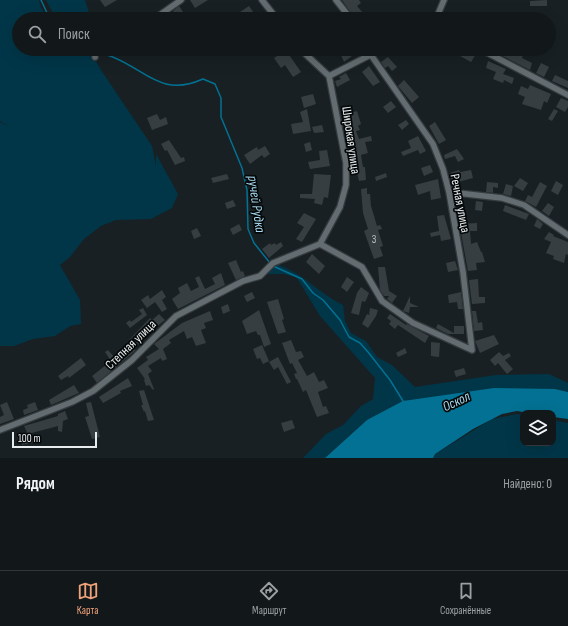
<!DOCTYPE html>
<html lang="ru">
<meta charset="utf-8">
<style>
body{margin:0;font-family:"Sofia Sans Condensed",sans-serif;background:#1b2123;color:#f1f3f6}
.controls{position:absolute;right:12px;bottom:12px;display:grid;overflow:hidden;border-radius:8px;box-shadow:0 4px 16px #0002}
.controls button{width:36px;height:36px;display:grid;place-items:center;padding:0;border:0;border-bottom:1px solid #313739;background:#12181a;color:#f1f3f6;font:20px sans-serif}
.scale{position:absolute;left:12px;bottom:10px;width:85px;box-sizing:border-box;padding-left:4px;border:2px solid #e7ecee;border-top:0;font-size:11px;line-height:14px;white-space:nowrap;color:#e7ecee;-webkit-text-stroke:3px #06090a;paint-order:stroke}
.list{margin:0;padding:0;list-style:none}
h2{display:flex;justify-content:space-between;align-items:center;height:52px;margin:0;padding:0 16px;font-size:17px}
h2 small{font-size:13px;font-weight:400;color:#9ca0a2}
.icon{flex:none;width:22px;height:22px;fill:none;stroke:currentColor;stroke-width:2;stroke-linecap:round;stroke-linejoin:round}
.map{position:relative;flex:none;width:568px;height:458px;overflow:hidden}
.search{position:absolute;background:#12181a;box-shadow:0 4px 16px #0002;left:12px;right:12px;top:12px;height:44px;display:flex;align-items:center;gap:10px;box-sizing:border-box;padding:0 14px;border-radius:22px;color:#9ca0a2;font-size:15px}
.sheet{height:112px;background:#12181a}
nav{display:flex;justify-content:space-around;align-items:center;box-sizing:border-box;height:56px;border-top:1px solid #313739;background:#12181a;font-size:11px;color:#9ca0a2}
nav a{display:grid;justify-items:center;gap:2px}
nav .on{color:#f0a27a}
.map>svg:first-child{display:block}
</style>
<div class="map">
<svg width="568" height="458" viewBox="0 0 568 458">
<rect width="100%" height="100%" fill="#182023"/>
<path fill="#003648" d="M0 0H39L41 8 49 19H19V49H90L92 51 93 56 101 70 152 146 156 166V154L178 194 172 208 151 219 116 220 101 226 84 239 70 257 60 265 80 300 81 324 70 326 55 336 33 339 14 346H0V122L9 127 0 121Z
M46 0H85L91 19H56Z
M276 264C305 274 317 292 343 305L345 321 351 333 366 341 377 357 392 365 415 387 496 375 549 374 568 383V392L555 389 367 420 325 458H303L326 434 343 425 361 406 373 399 375 378 320 316 297 278 284 274H267Z
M517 414 523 415V443H553V420L568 423V458H433L435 454 492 419Z"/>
<path fill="#037193" d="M494 388 555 389 568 392V419L553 417V413H529L517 411 502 414 473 429 435 454 433 458H325L367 420 403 401Z"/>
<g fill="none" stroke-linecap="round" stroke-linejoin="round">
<path stroke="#037193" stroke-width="1.5" d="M41 0 48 15 52 19
M97 52C103 54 109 55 115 58 148 72 162 97 203 79L215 84 221 98V117L242 168 247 190 248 229 254 243 270 263
M273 266 302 279 313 293 323 300 340 320 349 337 360 343 368 352 390 380 403 401"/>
</g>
<path fill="#363e41" d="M100 0H117L105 7Z
M190 0H208L195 8Z
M342 0H359L361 3 357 6 363 13 355 19Z
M547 0V6H530V1Z
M179 6 183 12 176 16 173 11Z
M249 6 258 19H236L234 16Z
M145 12 150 19H133L140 13 141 15Z
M276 49H285L301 72 293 77 285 65 281 68 274 58 280 54Z
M489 49H522L524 51 522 58 532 63 530 70Z
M469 50 476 54 471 62 460 56 462 52 467 54Z
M350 51 352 56 344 62 341 55Z
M388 57 397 67 392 71 388 66 385 68 381 62Z
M488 61 506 69 503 74 514 78 512 84 504 80 503 83 493 79 496 72 486 68Z
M541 63 549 67 544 77 536 73Z
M369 66 380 82 373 86 362 72Z
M346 73 350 80 337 87 335 81 341 79 339 77Z
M555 75 568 81V88L552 81Z
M404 80 419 97 412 103 398 86Z
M530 85 551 94 547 103 544 101 541 110 522 104 525 97 518 94 521 86 528 89Z
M313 94 316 104 304 108 301 97Z
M561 98 568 101V107L565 112 556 107Z
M391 101 396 107 388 113 383 107Z
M307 109 311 131 293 134 291 124 303 122 300 112Z
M554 109 558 111 552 121 548 119Z
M357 111 361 124 358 126 360 130 356 131 359 139 371 136 372 141 365 142 368 153 361 155 363 167H365L366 180 359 181 354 160 356 159 350 137 353 136 347 114Z
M157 114 160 120 166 117 168 124 152 130 147 118Z
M406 120 409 124 402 130 398 125Z
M435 122 446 140 439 144 429 126Z
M322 125 324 132 314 133 312 127Z
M418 136 426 151 420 154 418 150 403 156 401 152 411 148 408 141Z
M169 140 181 158 184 157 185 161 175 165 167 150 165 151 161 144Z
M310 142 312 150 306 152 304 144Z
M265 146 270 154 264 158 262 155 250 164 244 155 257 147 258 150Z
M457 149 464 159 458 162 455 156 445 159 444 155Z
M327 150 330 166 310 169 308 162 320 160 319 151Z
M430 165 433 172 424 176 421 168Z
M459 170 460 172 471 170 473 178 458 182 460 187 453 188 450 173Z
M386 173 387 177 376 181 375 177Z
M227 174 229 179 213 183 211 178Z
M314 174 331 175 328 198 324 197 322 205 314 203 315 199 300 198V194H312Z
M520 178 528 183 523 191 514 186Z
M438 179 441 198 431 200 430 191 418 195 415 185Z
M556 181 563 185 558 195 551 191Z
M487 182 498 183V188L493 187V193L486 192Z
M540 182 547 186 536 207 525 201 528 195 532 197Z
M506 184 513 186 511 196 503 194Z
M367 188V194H370L371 206 377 226 380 225 382 229 378 230 383 246 380 247 383 256 374 259 364 231 368 229 363 213 361 189Z
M233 200 236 206 227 209 225 203Z
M476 201 483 202 482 211 475 210Z
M548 203 554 207 549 216 542 211Z
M505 205 529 214 526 220 503 211Z
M304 213 316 219 302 242 296 239 304 227 297 223Z
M444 215 451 239 441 241 440 235 431 237 430 233 439 231 437 216Z
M537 219 543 224 540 229 534 226Z
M477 223V231H470L471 244 477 242 481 252H482L485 262 476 263 477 270 468 271 461 233V224Z
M239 224 242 230 233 235 230 229Z
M197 228 201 236 194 239 191 231Z
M549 232 554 235 553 236 568 242V255L566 254 564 263 553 259 554 256 546 253 551 242 544 239Z
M281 242 283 246 269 258 262 249 270 243 271 245 275 243 276 245Z
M312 254 325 266 319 274 306 262Z
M236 260 241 272 243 271 245 276 236 280 228 263Z
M455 261 458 270 448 272 446 263Z
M378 267H385L389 291 397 296 392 303 387 299 389 296H384L380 290Z
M221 273 225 285 178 309 172 299 180 293 178 288 187 283 191 291 199 287 195 278 199 276 205 289 215 284 212 278Z
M347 277 354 282 347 292 341 287Z
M478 279 479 297H485V303L472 304 469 280Z
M361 287 369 293 367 298 365 302 362 301 359 315 351 313 357 293Z
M162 290 166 297 162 300 167 309 162 312 155 302 147 308 141 300 148 295 150 299Z
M252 292 255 298 247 302 244 296Z
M461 292 463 309H458L457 302 449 303 448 295Z
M410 296V303L419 307H410L409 313 403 311Z
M278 299 284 319 282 320 286 332 278 334 267 302Z
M228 304 230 311 223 314 221 307Z
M143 308 147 315 130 328 126 323 130 320 131 322 142 314 139 310Z
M370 308 378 310 376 316 368 328 362 324 367 314 369 315Z
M259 310 271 344 264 347 260 335H258L256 331 247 334 242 321Z
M210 311 213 320 204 323 206 328 201 330 206 343 196 346 192 337 187 339 184 331 169 340 171 343 163 349 167 359 162 361 161 358 148 366 152 371 148 374 154 389 153 390 149 385 146 386 144 380 145 379 137 368 148 360 146 357 159 349 154 344 182 323Z
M472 311H476L478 323 482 322 483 330 474 331Z
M159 314 165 320 150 332 147 328 139 335 144 339 134 349 136 350 97 383 92 376 111 361 105 352 108 350 115 358 128 348 125 346 130 341 129 340 150 318 152 320Z
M390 314 406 325 407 324 429 336 425 343 398 325 395 329 389 324 391 321 387 318Z
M438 324 454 333V326H464V334H448L436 328Z
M494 335 499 344 480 353 475 341Z
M291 340 296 352 301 351 304 357 298 360 307 376 314 372 319 382 324 380 328 388 318 392 323 407 326 406 329 413 317 417 306 390 303 392 297 379H296L294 374 297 373 292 363 290 364 282 343Z
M431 342 440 343 439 357 431 356Z
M262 345 269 361 263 364 260 358 257 359 253 349Z
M405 348 407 353 398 357 396 353Z
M499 352 503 356 509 353 511 356 505 360 513 369 507 374 498 363 495 366 490 360Z
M278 357 291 382 287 384 278 367 274 370 269 362Z
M81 358 86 365 69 378 68 376 61 380 58 376Z
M464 368 466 374 456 377 454 371Z
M128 378 132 386 120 391 121 393 103 403 99 397Z
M74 385 79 393 51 405 49 400Z
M144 390 154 420 148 421 145 411 144 412 141 405H143L139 391Z
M7 402 14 419 0 424V417L4 415 0 405Z
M35 402 38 410 24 415 23 410 28 408 27 405Z
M91 402 100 437 92 439 85 417 89 416 86 403Z
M65 411 68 419 63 421 62 432 58 431V426L28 434 24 426 58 416V414Z
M292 420 295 428 284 432 281 423Z
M19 436 33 438 35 442 22 445Z"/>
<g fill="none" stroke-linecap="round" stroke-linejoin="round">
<defs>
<path id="minor" d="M262 0 277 19
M336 0 351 19
M154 19 181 0
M436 19 444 0
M95 49V57
M300 49 329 76 346 163V185L340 207 320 244 362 267 382 301 413 323 472 350
M480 49 568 95
M371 55 433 144 443 169 449 192 463 272 472 350
M329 76 382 49
M449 192 502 198 524 205 568 235
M0 430 72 402 93 391 132 360 176 316 243 281 260 276 273 263 320 244"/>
</defs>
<use href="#minor" stroke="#363b3e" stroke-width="8"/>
<use href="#minor" stroke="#636c70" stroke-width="5.5"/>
</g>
<g text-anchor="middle" stroke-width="3.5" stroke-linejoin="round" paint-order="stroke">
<g font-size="11" fill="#bbc0c3">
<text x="374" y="243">3</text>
</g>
<g font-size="13" fill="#e7ecee" stroke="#06090a">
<text transform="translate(352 140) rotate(82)" y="5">Широкая улица</text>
<text transform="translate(461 203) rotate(79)" y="5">Речная улица</text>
<text transform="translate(130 344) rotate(-44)" y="5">Степная улица</text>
</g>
<g font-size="14" font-style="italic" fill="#a7daf1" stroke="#06090a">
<text transform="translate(257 204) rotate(82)" y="5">ручей Рудка</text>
<text transform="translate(456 401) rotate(-25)" y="5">Оскол</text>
</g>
</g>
</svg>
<div class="controls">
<button><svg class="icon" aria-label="layers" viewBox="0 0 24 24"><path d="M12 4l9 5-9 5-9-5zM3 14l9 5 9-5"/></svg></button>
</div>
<div class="scale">100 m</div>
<div class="search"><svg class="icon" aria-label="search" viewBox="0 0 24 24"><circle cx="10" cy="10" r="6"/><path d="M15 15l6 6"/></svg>Поиск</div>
</div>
<section class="sheet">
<h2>Рядом<small>Найдено: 0</small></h2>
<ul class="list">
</ul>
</section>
<nav>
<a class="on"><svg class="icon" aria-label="map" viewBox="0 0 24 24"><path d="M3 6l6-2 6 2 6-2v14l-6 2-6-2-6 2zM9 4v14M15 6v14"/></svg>Карта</a>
<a><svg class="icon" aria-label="directions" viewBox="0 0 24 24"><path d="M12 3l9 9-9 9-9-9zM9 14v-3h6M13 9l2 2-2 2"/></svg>Маршрут</a>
<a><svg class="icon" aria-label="saved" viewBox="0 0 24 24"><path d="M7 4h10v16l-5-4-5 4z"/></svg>Сохранённые</a>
</nav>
